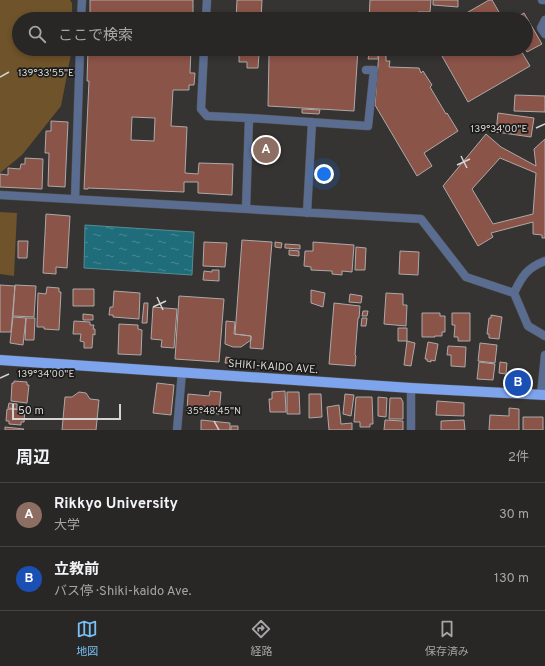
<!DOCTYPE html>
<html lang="ja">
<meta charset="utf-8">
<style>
body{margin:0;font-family:Overpass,"Noto Sans JP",sans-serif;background:#343332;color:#f1f3f6}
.scale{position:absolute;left:12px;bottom:10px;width:109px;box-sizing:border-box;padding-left:4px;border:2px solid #d5d4d2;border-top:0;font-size:11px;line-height:14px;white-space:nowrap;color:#d5d4d2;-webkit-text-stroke:3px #1c1c1b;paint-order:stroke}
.you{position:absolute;left:324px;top:174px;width:14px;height:14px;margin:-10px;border:3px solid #fff;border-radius:50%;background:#1a73e8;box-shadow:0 0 0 6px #1a73e833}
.badge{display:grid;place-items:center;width:26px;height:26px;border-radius:50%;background:#77c0f7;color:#fff;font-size:13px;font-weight:700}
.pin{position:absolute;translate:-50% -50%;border:2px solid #fff;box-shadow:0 1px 4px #0006}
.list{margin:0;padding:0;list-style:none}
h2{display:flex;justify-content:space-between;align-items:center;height:52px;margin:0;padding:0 16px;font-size:17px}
h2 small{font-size:13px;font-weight:400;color:#a5a5a7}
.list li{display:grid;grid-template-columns:26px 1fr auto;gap:12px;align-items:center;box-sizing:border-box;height:64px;padding:0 16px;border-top:1px solid #444443}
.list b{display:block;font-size:15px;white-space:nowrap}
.list p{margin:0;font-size:13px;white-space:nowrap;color:#a5a5a7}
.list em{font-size:13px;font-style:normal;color:#a5a5a7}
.icon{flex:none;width:22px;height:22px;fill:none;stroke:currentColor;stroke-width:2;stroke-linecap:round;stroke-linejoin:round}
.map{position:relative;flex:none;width:545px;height:430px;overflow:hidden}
.search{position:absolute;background:#282726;box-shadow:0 2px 6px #0003;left:12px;right:12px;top:12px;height:44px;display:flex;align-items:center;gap:10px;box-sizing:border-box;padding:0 14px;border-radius:22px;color:#a5a5a7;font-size:15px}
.sheet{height:180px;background:#282726}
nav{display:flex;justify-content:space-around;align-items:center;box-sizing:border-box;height:56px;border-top:1px solid #444443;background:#282726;font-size:11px;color:#a5a5a7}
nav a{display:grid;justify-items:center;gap:2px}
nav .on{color:#77c0f7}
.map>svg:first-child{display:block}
</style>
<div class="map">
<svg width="545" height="430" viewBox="0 0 545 430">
<defs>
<pattern id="water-ripples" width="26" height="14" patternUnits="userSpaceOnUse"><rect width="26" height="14" fill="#1f6d7b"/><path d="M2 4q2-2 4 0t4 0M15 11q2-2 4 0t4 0" fill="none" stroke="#498893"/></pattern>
</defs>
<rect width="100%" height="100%" fill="#353432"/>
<path fill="#6f532a" d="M0 0H70L72 3V19H19V49H72L61 106 22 155 0 173Z
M0 212 17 213 14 276 0 274Z"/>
<path fill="url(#water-ripples)" stroke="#568c95" d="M85 225 194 232 192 275 84 268Z"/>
<path fill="#8b5448" stroke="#ada9a8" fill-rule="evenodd" d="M90 0H193V19H90Z
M237 0H262L261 19H236Z
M370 0H431L430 12H418V15H416L415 19H369Z
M433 0H458V7L433 5Z
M489 0H492L503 19H456Z
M524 13 542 44 527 52 525 49H526V19H514Z
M311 14H317L339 19H287L303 15Z
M88 49H191L190 73H195L194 85H189V90H173L171 126 187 127 185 173 198 174 199 163 233 164 232 195 198 193V182H184V192L88 188V189H84L89 81H87ZM132 117 155 118 154 141 131 140Z
M239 49H358L354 111 268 106 269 55 259 54 258 68H247V62H239Z
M359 49H405L404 53 378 51V59H368L369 55H358Z
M438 49H520L530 66 468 102Z
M379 52H386V61H390L389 67 419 68 421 73 423 71 432 85 430 87 446 114 447 113 458 131 424 153 432 166 417 176 375 105Z
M515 95 545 96V112L514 111Z
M302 109 320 110 319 114 302 113Z
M498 113 534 118 531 137 496 132Z
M51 121 68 122 65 187 48 186 49 153H45L46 131H51Z
M486 134 501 147 536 166 534 149 545 139V238H542V235L533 234V222L491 233 493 237 478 246 443 186ZM500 158 536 173 533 214 493 224 472 189Z
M25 158 43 159 42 189 0 187V174L8 175V168L20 169 21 164H25Z
M46 214 70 216 67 268 56 267V274L43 273Z
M242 240 272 242 263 349 250 348 251 336 235 334Z
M18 241H28L27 258H18Z
M204 242 227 243 225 267 203 266Z
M275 242 282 243 281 248 275 247Z
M313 242 354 245 352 272 342 271V275L332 274V271L311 270V267L304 266 305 251H313Z
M285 244 300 245V249L285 248Z
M356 247 366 248 365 270H355Z
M289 250 299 251V256L289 255Z
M400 251 419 252 418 275 399 274Z
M212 270H219V281L203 280 204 271 212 272Z
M0 285 15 286 11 332H0Z
M15 285 36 286 34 317 13 316Z
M47 287 59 288V292H61L59 330 44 329V327H37L38 293 46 294Z
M73 289H94V306H73Z
M311 290 325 293 323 307 311 303Z
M114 291 140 293 139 319 113 317V315H109L110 307H113Z
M386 293 403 294V305H407L406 326 384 324Z
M350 294 362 296 361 303 349 302Z
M179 296 224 299 219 362 175 359Z
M144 303H148L147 323H142Z
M334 303 360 306 359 318H358L355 355 356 356 355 366 329 364Z
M153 307 177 309 174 348 161 347 162 340 151 339Z
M363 311H368L367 316H362Z
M422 313H440V316H445V332H442V336H435V337H422Z
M452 313H470V341H458V337H454L455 325H452Z
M83 314 93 315V320H83Z
M491 315 502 317 499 339 489 338V334H487L489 318H491Z
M13 317 26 318 23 345 10 343Z
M26 318H35L34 340H25Z
M362 318H367L366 326H361Z
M74 321 90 322V325H94L93 329H95V335L93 334 92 348H84V342L80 341 81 334H73Z
M226 321 235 322 234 334 251 336V340L244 345 241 347H233L225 344Z
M119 324 138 325V329L142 330 141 355 118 354Z
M398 328H407V341H398Z
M407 341 415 343 411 366 404 365Z
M428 342 438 344 435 361 431 360V362L427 361V359H425Z
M480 343 497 345 495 363 478 361Z
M448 346 466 347 465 367 451 366V355H447Z
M226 357 231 358 230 363H225Z
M479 362 495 364 493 380 477 379Z
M500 362 507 363 506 374 499 373Z
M14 381 27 382V385H29L27 403 11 401 12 383H14Z
M157 383 174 385 171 415 153 413Z
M210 391 221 392 219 414 187 411 188 394 209 396Z
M285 391 286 412H270L269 399H272V392Z
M79 392 86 393 90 399 99 400 96 430H62L65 397H72Z
M287 392H299L300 414H287Z
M309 394H321L322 417 309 418Z
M345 394 354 395 351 416 343 414Z
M356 397H372L373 424H370V427H360V422H354Z
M378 397 387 398 386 417 378 416Z
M390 398H401L403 402V419H389Z
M437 401 464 403V416L436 415Z
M9 403 17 404V409L8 408Z
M339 405 341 424 352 423V430H329L327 407Z
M509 408 519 409V430H489L490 415 509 416Z
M7 409 25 410 24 422H21V425L9 424V421H6Z
M523 417H543V430H523Z
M201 420 230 423V430H231V426H238V430H201Z
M385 420 403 421V430H384Z
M464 420 465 430H441V421Z
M5 427 24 429 23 430H5Z"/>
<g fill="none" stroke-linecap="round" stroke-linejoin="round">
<defs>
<path id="service" d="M542 0H545
M81 19 82 0
M206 19 207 0
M545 20 541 28 545 34
M204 49 201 109 207 116 249 118 368 126 374 70H366
M0 195 421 219 466 277 514 293 528 326 545 336
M75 199 80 49
M246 209 249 118
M307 213 312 122
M514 293C522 276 527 268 545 261
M541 395 545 355"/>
<path id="minor" d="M411 388V430
M177 430 182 372"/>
<path id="primary" d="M0 360 411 388 545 395"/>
</defs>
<use href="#service" stroke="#52514f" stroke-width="9"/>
<use href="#minor" stroke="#52514f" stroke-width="9"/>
<use href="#primary" stroke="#52514f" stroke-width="11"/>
<use href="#service" stroke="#5a6d91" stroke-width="8"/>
<use href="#minor" stroke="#5a6d91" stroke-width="8"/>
<use href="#primary" stroke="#7da4ed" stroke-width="10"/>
</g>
<path fill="none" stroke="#d5d4d2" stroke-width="1.5" d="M0 77 9 72M536 128 545 124M461 156 467 168M457 165 470 159M157 297 163 310M153 307 166 301M0 378 9 374M214 421 219 430"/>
<g text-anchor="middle" stroke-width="3.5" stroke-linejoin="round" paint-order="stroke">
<g font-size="11" fill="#d5d4d2" stroke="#1c1c1b">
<text transform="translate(273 366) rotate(4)" y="4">SHIKI-KAIDO AVE.</text>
</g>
</g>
<g font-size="10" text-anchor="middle" fill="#d5d4d2" stroke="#1c1c1b" stroke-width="3.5" stroke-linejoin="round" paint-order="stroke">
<text x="46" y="76">139°33'55"E</text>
<text x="499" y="132">139°34'00"E</text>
<text x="46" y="377">139°34'00"E</text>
<text x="214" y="414">35°48'45"N</text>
</g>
</svg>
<div class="scale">50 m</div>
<div class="you"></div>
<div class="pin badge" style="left:266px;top:150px;background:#8d6e63">A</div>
<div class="pin badge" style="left:518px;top:383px;background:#1a4fb4">B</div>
<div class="search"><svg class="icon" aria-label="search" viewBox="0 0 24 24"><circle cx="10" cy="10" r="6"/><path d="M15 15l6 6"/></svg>ここで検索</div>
</div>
<section class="sheet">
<h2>周辺<small>2件</small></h2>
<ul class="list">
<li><span class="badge" style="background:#8d6e63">A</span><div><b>Rikkyo University</b><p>大学</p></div><em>30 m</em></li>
<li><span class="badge" style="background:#1a4fb4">B</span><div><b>立教前</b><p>バス停 · Shiki-kaido Ave.</p></div><em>130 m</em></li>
</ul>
</section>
<nav>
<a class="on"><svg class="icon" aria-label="map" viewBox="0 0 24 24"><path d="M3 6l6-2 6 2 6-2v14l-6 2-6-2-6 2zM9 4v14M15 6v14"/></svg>地図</a>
<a><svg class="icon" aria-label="directions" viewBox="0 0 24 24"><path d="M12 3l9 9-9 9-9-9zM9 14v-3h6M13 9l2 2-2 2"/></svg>経路</a>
<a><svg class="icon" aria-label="saved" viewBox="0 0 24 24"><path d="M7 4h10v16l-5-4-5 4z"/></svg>保存済み</a>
</nav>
